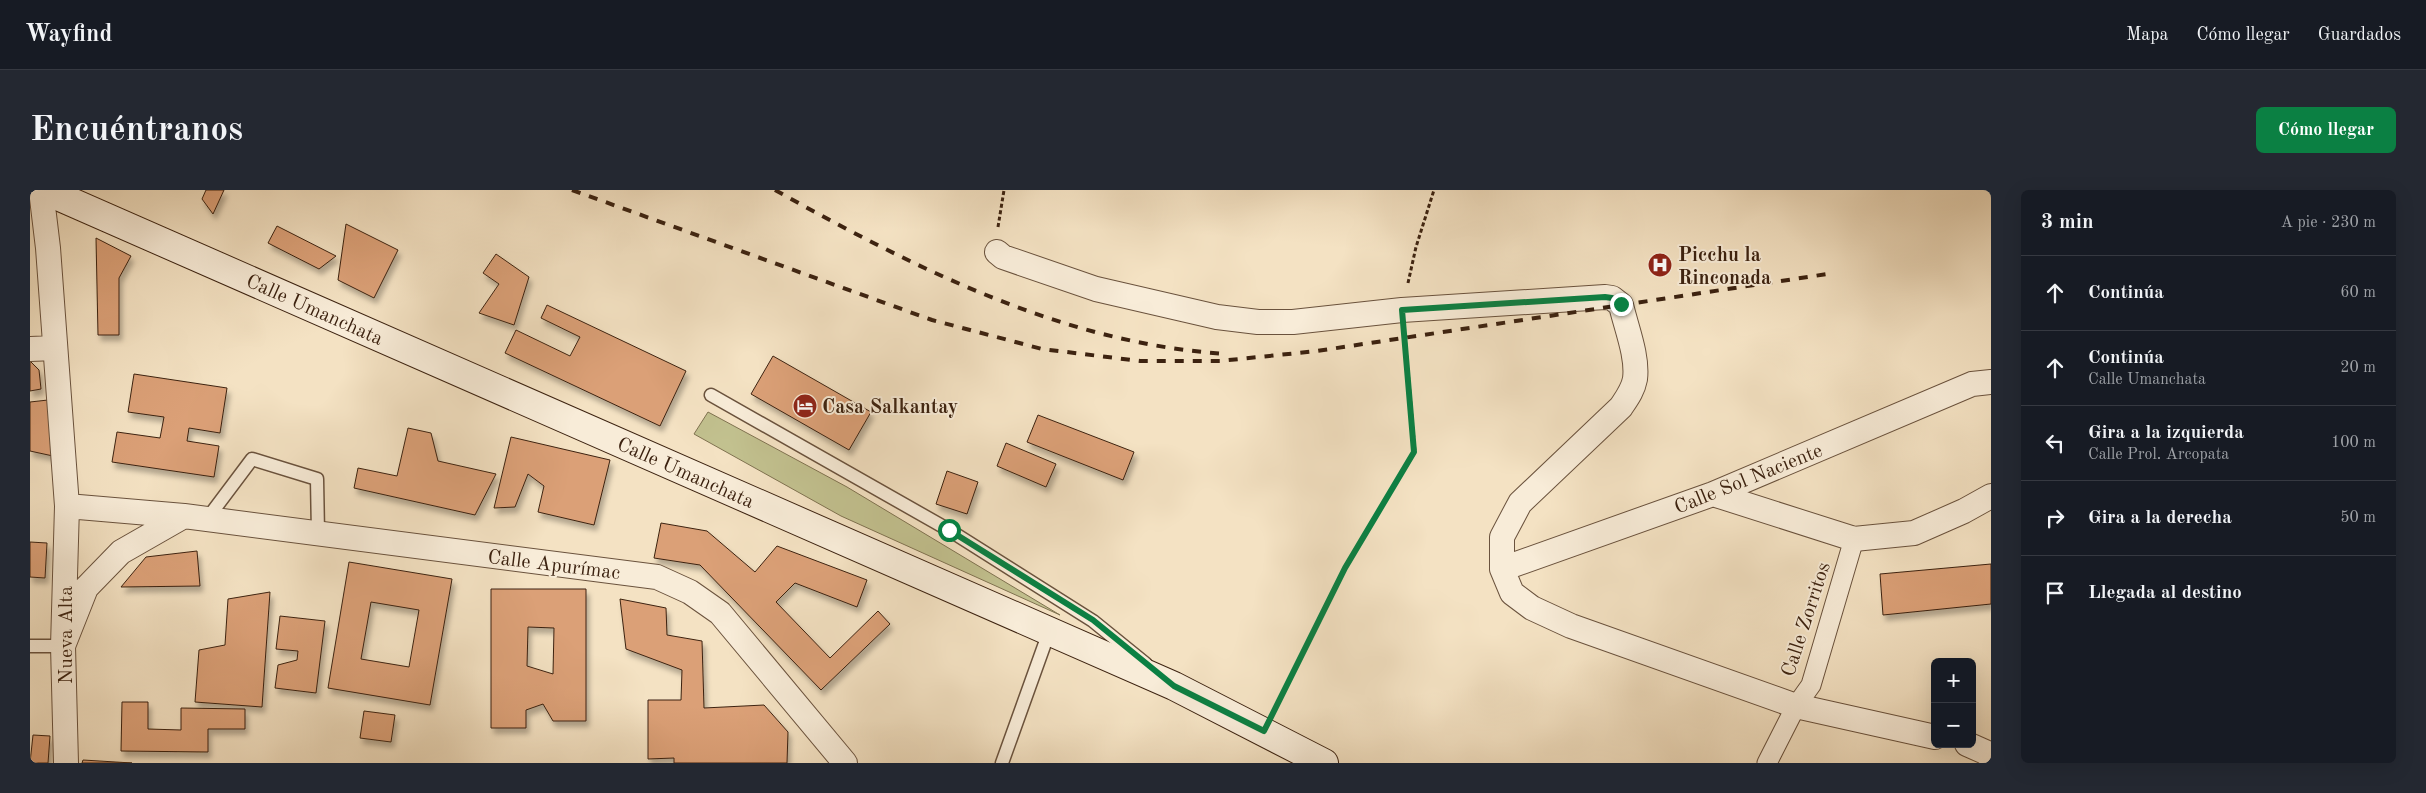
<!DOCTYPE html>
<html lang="es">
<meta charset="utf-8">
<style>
body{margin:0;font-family:"Old Standard TT",serif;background:#242831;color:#f1f3f6}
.controls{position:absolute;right:15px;bottom:15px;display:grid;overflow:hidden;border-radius:8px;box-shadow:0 5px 20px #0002}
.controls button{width:45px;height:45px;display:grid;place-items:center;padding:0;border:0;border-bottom:1px solid #363941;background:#171b24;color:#f1f3f6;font:25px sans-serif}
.stop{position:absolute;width:15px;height:15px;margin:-11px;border:4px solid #0b8043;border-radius:50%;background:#fff}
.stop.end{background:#0b8043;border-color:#fff;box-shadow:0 1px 5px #0008}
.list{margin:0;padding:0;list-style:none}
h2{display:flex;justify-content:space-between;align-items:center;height:65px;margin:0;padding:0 20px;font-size:21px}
h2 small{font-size:16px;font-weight:400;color:#9ea1a6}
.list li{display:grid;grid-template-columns:32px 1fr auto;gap:15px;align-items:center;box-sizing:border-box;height:75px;padding:0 20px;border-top:1px solid #363941}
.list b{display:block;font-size:19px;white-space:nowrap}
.list p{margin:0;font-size:16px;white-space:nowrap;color:#9ea1a6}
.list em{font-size:16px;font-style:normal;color:#9ea1a6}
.icon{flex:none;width:28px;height:28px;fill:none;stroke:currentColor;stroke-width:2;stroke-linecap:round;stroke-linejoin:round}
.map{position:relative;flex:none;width:1961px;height:573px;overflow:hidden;border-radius:8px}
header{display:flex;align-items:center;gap:30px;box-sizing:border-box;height:70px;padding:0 25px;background:#171b24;border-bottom:1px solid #363941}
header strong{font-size:24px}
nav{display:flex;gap:28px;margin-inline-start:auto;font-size:18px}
.intro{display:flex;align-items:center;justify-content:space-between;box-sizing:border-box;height:120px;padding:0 30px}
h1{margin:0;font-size:35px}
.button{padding:12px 22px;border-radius:8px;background:#0b8043;color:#fff;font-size:18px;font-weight:700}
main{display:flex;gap:30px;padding:0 30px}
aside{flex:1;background:#171b24;border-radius:8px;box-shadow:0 5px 20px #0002}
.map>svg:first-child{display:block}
</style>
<header>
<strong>Wayfind</strong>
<nav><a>Mapa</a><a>Cómo llegar</a><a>Guardados</a></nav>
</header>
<div class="intro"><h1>Encuéntranos</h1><a class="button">Cómo llegar</a></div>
<main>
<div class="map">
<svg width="1961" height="573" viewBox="0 0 1961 573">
<defs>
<filter id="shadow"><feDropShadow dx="3" dy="5.5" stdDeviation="2.5" flood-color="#0004"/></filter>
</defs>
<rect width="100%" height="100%" fill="#f4e2c3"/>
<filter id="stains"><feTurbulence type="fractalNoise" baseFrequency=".004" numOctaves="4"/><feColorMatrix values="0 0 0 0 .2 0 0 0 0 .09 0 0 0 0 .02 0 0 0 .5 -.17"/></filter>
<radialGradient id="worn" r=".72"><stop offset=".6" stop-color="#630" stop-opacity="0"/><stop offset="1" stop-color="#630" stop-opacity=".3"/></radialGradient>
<path fill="#c2c18f" stroke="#7f7250" d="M678 222 817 297 1030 425 811 326 664 244Z"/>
<path fill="#dba077" stroke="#3c2210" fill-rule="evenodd" filter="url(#shadow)" d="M176 0H194L183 24 172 9Z
M316 34 368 60 344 108 308 90Z
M247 36 306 66 289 79 238 53Z
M66 48 101 66 89 88V145H68Z
M466 64 499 87 484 135 449 123 469 94 453 83Z
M517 115 656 181 630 236 475 163 486 140 540 166 550 147 511 128Z
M743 166 841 222 819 260 721 204Z
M0 171 9 180 11 199 0 201Z
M104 184 197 198 190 243 159 238 157 251 189 256 184 287 82 272 87 242 130 248 134 227 98 222Z
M18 210 23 266 0 261V212Z
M1008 225 1104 262 1093 290 997 252Z
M378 238 401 243 408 271 466 284 445 325 324 298 328 278 367 286Z
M481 247 580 270 564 335 508 322 514 296 498 284 485 317 464 318Z
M976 253 1026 274 1016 297 967 276Z
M917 281 948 292 937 324 906 314Z
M631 333 677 341 725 382 747 356 837 390 827 417 765 393 746 412 800 468 848 421 860 434 791 500 670 375 624 368Z
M0 352 17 353 15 388 0 387Z
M167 361 170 396 91 397 116 367Z
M319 372 422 389 400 515 298 498ZM341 412 389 420 379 477 331 469Z
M1961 374V414L1853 425 1850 384Z
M461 399H556V531H523L513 514 496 520V538H461ZM498 437 524 438 523 484 497 476Z
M240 402 232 517 165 512 169 460 195 455 198 409Z
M590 409 636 418 637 445 672 451 674 518 734 515 758 542 757 573H644V568L618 569V510H651L652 480 596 459Z
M250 426 295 431 286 503 245 498 248 475 267 470 268 461 246 459Z
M92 512H118V539L151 540V518L215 519V539H178V562L91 561Z
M334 521 365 525 361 552 330 548Z
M3 545 20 546 18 573H0Z
M53 570 102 573H52Z"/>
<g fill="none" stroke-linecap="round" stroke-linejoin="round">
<defs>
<path id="service" d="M681 205 919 340 1063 431 1116 474
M177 329 222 269 287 289 288 343
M0 456H33
M972 573 1019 442"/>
<path id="pedestrian" d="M1737 573 1766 516 1781 495 1824 349"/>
<path id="minor" d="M11 0 18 58 37 316 33 456 36 573
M967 62 973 67 1066 99 1187 127 1228 132H1263L1372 120 1575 107 1582 108 1591 115C1596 137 1608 166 1605 189 1603 200 1597 208 1591 217L1490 313 1472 347V379L1482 403 1502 418 1541 436 1766 516 1905 547
M0 159 25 158
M1683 304 1824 349 1884 343 1934 321 1961 306
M37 316 154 326
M1472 379 1683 304 1942 194 1961 192
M33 456 56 398 91 362 154 326 627 387 660 402 690 423 815 573
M1937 554 1955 562 1961 567"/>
<path id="secondary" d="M14 0 1144 496 1294 573"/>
</defs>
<use href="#service" stroke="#6a523d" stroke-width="15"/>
<use href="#pedestrian" stroke="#6a523d" stroke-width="21"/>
<use href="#minor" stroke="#6a523d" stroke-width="26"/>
<use href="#secondary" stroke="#3c2210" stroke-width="30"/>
<path stroke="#3c2210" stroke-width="3" stroke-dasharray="4 2.5" stroke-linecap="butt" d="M968 37 974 0
M1378 93 1386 57 1404 0
M1246 517 1315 378 1385 262 1375 146"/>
<use href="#service" stroke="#f8ecd8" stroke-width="12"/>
<use href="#pedestrian" stroke="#f8ecd8" stroke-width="19"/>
<use href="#minor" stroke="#f8ecd8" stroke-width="24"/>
<use href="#secondary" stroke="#f8ecd8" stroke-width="28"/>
<path stroke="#3c2210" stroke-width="4" stroke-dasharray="9 9" stroke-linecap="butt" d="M542 0 902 130 1012 159 1110 171H1190L1287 161 1804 83
M745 0C885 78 1034 154 1197 164"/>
</g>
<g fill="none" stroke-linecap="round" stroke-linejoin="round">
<path stroke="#0b8043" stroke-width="6" d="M919 340 1063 430 1144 496 1234 541 1315 378 1384 262 1372 120 1575 107 1582 108 1591 114"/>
</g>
<defs>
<symbol id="hospital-disc" viewBox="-11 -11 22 22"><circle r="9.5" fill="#8f2418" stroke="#f8ecd8"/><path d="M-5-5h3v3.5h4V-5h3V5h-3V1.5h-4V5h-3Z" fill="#fff"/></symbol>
<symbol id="hotel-disc" viewBox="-11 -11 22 22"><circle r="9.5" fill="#8f2418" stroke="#f8ecd8"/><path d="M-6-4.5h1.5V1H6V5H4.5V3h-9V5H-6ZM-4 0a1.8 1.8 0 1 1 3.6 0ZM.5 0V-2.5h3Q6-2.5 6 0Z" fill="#fff"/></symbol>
</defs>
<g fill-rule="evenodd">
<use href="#hospital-disc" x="1616" y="61" width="28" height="28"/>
<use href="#hotel-disc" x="761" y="202" width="28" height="28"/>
</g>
<g text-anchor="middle" stroke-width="4" stroke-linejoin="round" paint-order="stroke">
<g font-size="20" font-weight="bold" fill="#3c2210" stroke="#f8ecd8" text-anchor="start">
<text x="1648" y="71">Picchu la<tspan x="1648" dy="23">Rinconada</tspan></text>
<text x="792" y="223">Casa Salkantay</text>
</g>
<g font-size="20" fill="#3c2210" stroke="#f8ecd8">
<text transform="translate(285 119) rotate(24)" y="7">Calle Umanchata</text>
<text transform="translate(656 282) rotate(24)" y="7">Calle Umanchata</text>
<text transform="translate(1718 288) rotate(-22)" y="7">Calle Sol Naciente</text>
<text transform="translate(524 374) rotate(7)" y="7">Calle Apurímac</text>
<text transform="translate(1775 429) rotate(-72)" y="7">Calle Zorritos</text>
<text transform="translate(35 445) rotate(-90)" y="7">Nueva Alta</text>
</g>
</g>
<rect width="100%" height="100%" filter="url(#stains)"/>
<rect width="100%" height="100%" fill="url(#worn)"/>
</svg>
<div class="controls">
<button>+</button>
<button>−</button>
</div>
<div class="stop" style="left:919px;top:340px"></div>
<div class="stop end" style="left:1591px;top:114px"></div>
</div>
<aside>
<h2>3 min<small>A pie · 230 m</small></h2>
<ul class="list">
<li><svg class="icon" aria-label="ahead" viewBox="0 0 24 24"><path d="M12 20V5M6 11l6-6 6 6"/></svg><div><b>Continúa</b></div><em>60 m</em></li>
<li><svg class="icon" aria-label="ahead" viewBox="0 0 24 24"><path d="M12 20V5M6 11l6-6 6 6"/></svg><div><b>Continúa</b><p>Calle Umanchata</p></div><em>20 m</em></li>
<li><svg class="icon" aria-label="left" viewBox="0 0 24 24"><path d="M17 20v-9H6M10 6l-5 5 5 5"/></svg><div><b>Gira a la izquierda</b><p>Calle Prol. Arcopata</p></div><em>100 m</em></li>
<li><svg class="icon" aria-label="right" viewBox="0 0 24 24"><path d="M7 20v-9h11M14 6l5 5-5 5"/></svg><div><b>Gira a la derecha</b></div><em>50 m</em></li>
<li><svg class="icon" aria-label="arrive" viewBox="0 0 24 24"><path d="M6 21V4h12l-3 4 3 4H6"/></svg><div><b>Llegada al destino</b></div></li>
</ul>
</aside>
</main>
